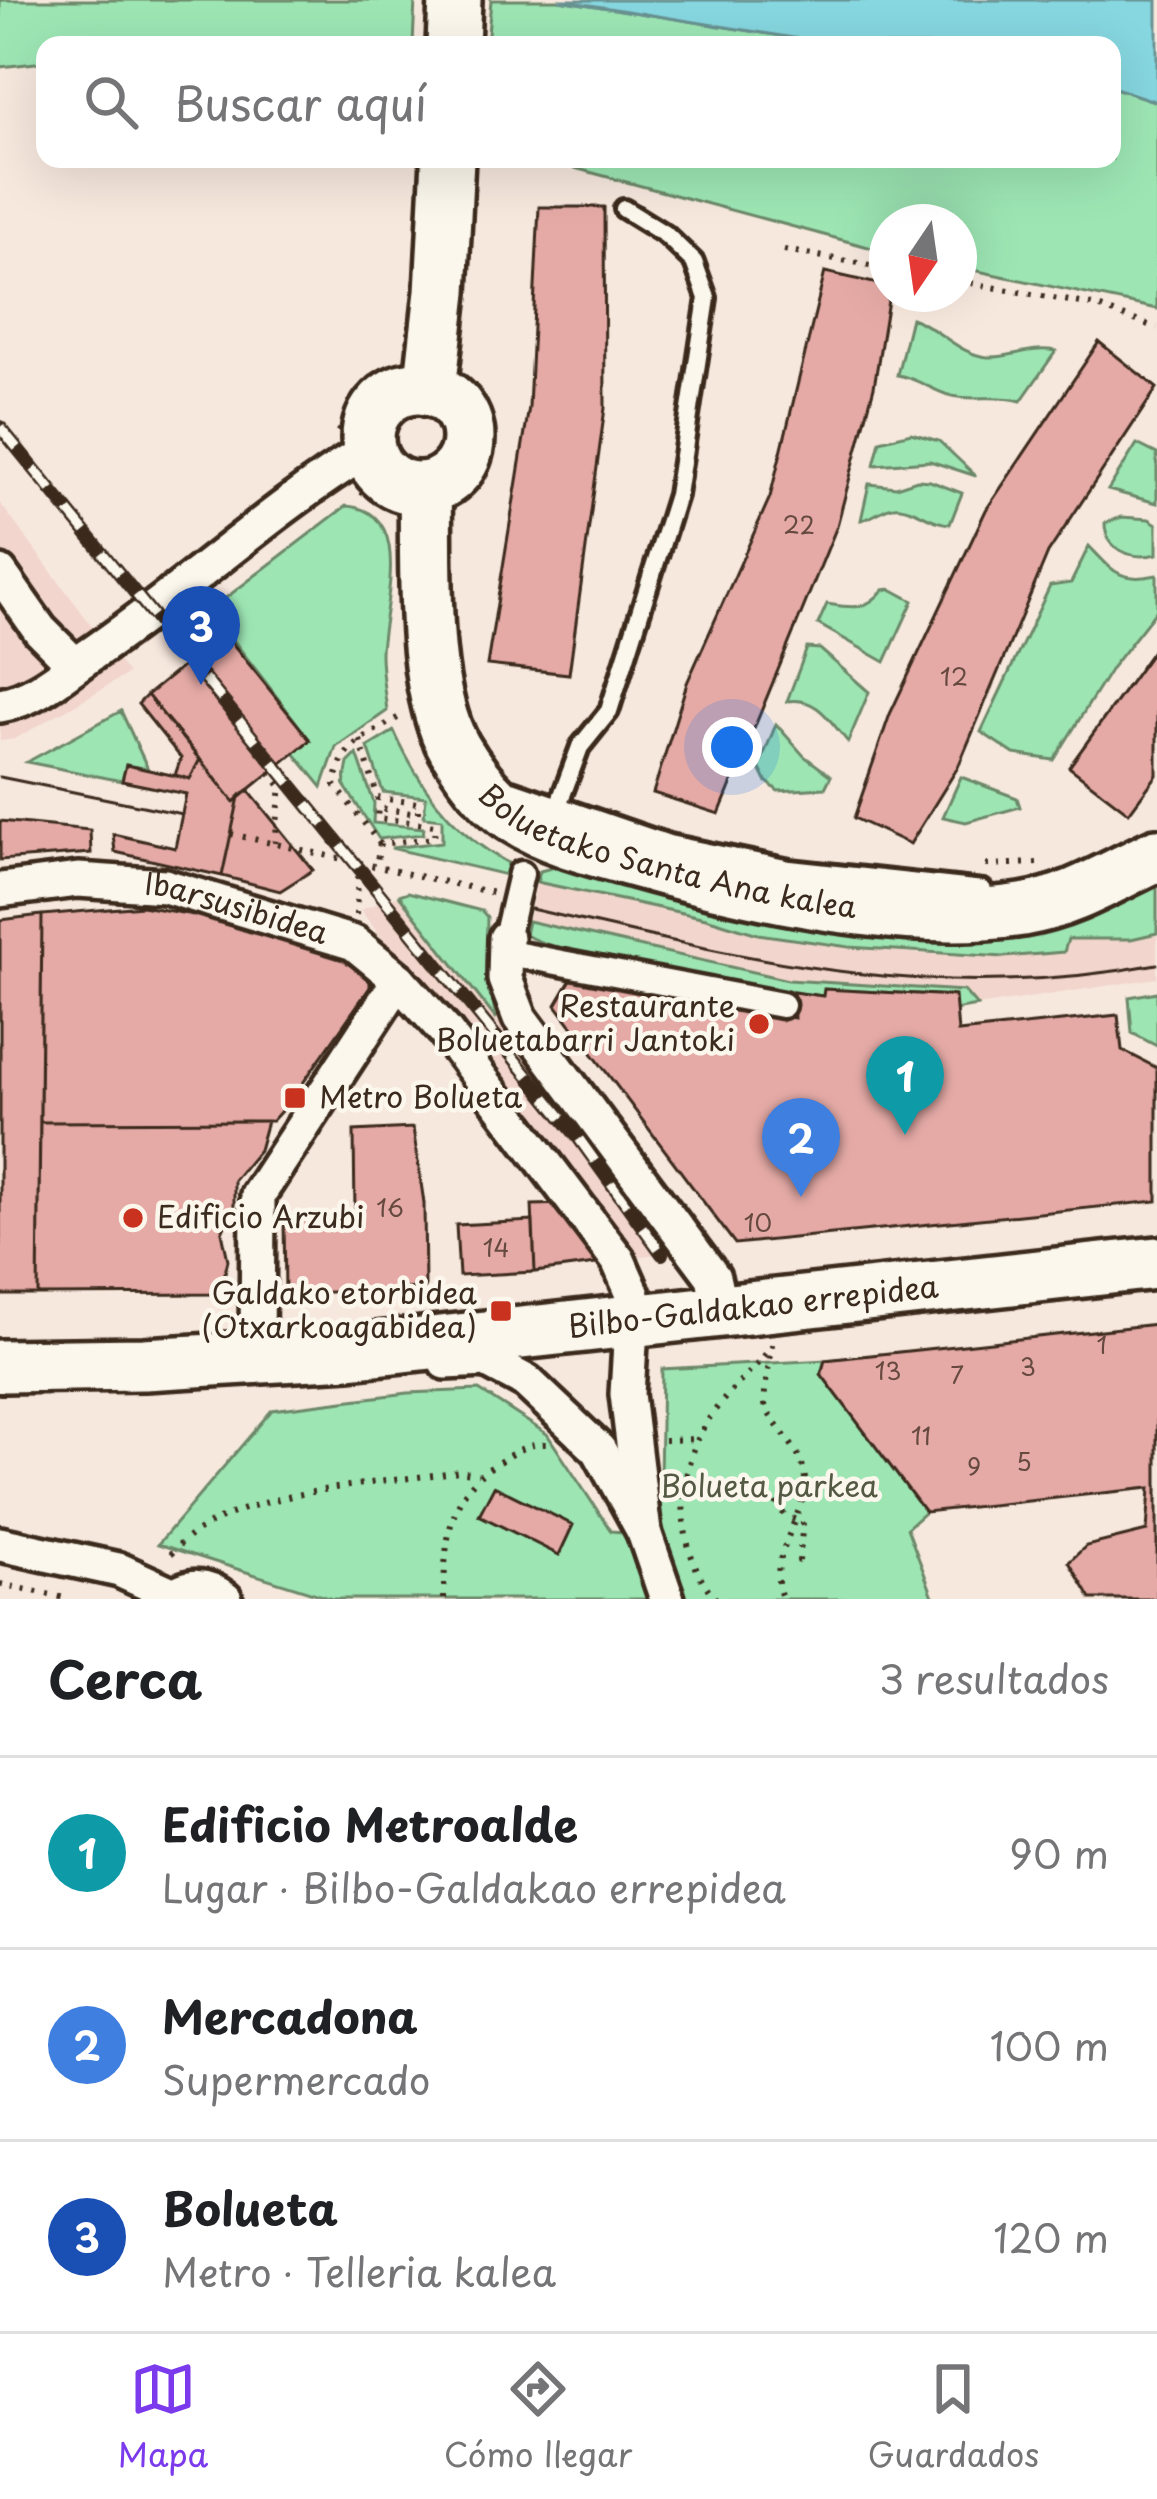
<!DOCTYPE html>
<html lang="es">
<meta charset="utf-8">
<style>
body{margin:0;font-family:"Playpen Sans",sans-serif;background:#f6f6f6;color:#202124}
.compass{position:absolute;left:869px;top:204px;width:108px;height:108px;border-radius:50%;background:#fff;box-shadow:0 12px 48px #0002;rotate:193deg}
.you{position:absolute;left:732px;top:747px;width:42px;height:42px;margin:-30px;border:9px solid #fff;border-radius:50%;background:#1a73e8;box-shadow:0 0 0 18px #1a73e833}
.badge{display:grid;place-items:center;width:78px;height:78px;border-radius:50%;background:#7c3aed;color:#fff;font-size:39px;font-weight:700}
.pin{position:absolute;translate:-50% -99px;filter:drop-shadow(0 3px 6px #0008)}
.pin::after{content:'';position:absolute;top:63px;width:42px;height:36px;background:inherit;clip-path:polygon(0 0,100% 0,50% 100%)}
.list{margin:0;padding:0;list-style:none}
h2{display:flex;justify-content:space-between;align-items:center;height:156px;margin:0;padding:0 48px;font-size:51px}
h2 small{font-size:39px;font-weight:400;color:#757577}
.list li{display:grid;grid-template-columns:78px 1fr auto;gap:36px;align-items:center;box-sizing:border-box;height:192px;padding:0 48px;border-top:3px solid #e0e0e0}
.list b{display:block;font-size:45px;white-space:nowrap}
.list p{margin:0;font-size:39px;white-space:nowrap;color:#757577}
.list em{font-size:39px;font-style:normal;color:#757577}
.icon{flex:none;width:66px;height:66px;fill:none;stroke:currentColor;stroke-width:2;stroke-linecap:round;stroke-linejoin:round}
.map{position:relative;flex:none;width:1157px;height:1599px;overflow:hidden}
.search{position:absolute;background:#fff;box-shadow:0 12px 48px #0002;left:36px;right:36px;top:36px;height:132px;display:flex;align-items:center;gap:30px;box-sizing:border-box;padding:0 42px;border-radius:24px;color:#757577;font-size:45px}
.sheet{height:732px;background:#fff}
nav{display:flex;justify-content:space-around;align-items:center;box-sizing:border-box;height:168px;border-top:3px solid #e0e0e0;background:#fff;font-size:33px;color:#757577}
nav a{display:grid;justify-items:center;gap:6px}
nav .on{color:#7c3aed}
.map>svg:first-child{display:block}
</style>
<div class="map">
<svg width="1157" height="1599" viewBox="0 0 1157 1599">
<rect width="100%" height="100%" fill="#f7e8de"/>
<filter id="ink" filterUnits="userSpaceOnUse"><feTurbulence type="fractalNoise" baseFrequency=".00833" numOctaves="2"/><feDisplacementMap in="SourceGraphic" scale="24" xChannelSelector="R" yChannelSelector="G"/><feConvolveMatrix kernelMatrix="1 2 1 2 8 2 1 2 1" color-interpolation-filters="sRGB"/></filter>
<g filter="url(#ink)">
<path fill="#f2d5cd" d="M0 503 128 674 15 739 0 741Z
M537 882 706 918 758 934 909 953 1004 957 1063 953 1067 939H1131L1157 933V978L977 1006 964 991 789 980 528 921Z
M399 895 679 1252 633 1257 360 910Z"/>
<path fill="#9de6b4" stroke="#6c8869" stroke-width="3" d="M0 0H415L413 45H45V62L0 67Z
M491 0H559L837 45H487Z
M1112 87 1157 102V309L959 267V222H887V252L541 159H1112Z
M911 318C938 327 959 355 988 357 1013 358 1028 346 1056 351L1021 401C997 394 976 401 952 396 932 391 918 378 897 375Z
M911 433 939 441 976 476 930 461 874 465 880 441Z
M1137 444 1157 454V503L1108 490Z
M917 480 930 481 962 493 950 524C930 523 918 509 900 507 884 505 876 518 861 520L869 484 896 487Z
M346 506C418 511 381 613 381 654 381 673 385 693 387 711L336 747 322 787 294 753 310 740 210 610Z
M1122 517 1149 519 1157 524V554C1133 560 1105 551 1105 523Z
M1089 546C1114 572 1120 583 1157 575V610L1112 667 1054 760 1014 754 981 732 1050 586 1071 583Z
M891 589 913 601 885 662 818 624 827 604C853 608 866 611 883 590Z
M807 648 820 649 869 692 848 742C830 721 817 696 787 701Z
M121 711 148 769 126 765 122 781 27 762Z
M776 724 804 756 831 776 825 788 778 791 766 781 759 767Z
M394 731C418 785 455 835 508 863L506 875 391 848 442 842V819L424 817 426 797 383 792 368 747Z
M357 754 374 803 373 823 424 828 423 834 379 839 344 785 348 763Z
M961 777 1017 798 1020 807 966 822 943 817Z
M574 862 794 918 1157 873V933L1131 939H1068L1064 952 1004 957 849 947 758 934 706 918 537 882 540 871Z
M408 892 482 911 487 917 486 966 496 1019 399 895Z
M528 921 788 980 964 991 977 1006 955 1010 954 996 825 989 823 996C760 988 698 976 635 964 599 956 558 952 525 935Z
M1157 992V1046L1132 1033 1129 997Z
M825 1360 821 1374 925 1512 907 1528 934 1599H332L158 1544 272 1410 408 1393 479 1390 547 1434 611 1531 659 1535 662 1369Z"/>
<path fill="#86d7e0" stroke="#689292" stroke-width="3" d="M559 0H1157V102L1112 87V45H837Z"/>
<path fill="#e5aaa6" stroke="#3b2a1e" stroke-width="3" d="M539 207H604L605 408 569 674 487 665 529 407Z
M825 272 887 286 889 294 874 387 837 526 719 814 653 793 687 683 770 497Z
M1099 342 1157 388 1048 553 958 767 910 844 854 818 890 714 986 510Z
M224 633 310 740 234 802 147 695Z
M1157 645V775L1129 813 1069 767Z
M147 695 200 759 190 779 175 775 181 758 138 704Z
M200 759 234 802 239 797 222 876 115 852 113 834 175 848 186 794 122 781 126 765 190 779Z
M248 790 313 870 280 891 222 876 239 797Z
M0 821 90 830 91 853 0 860Z
M142 906 205 917 361 962 370 974V987L291 1100 272 1121 40 1122 42 915Z
M42 915 38 1295H0V920Z
M573 976 794 1018 793 992 823 996 824 989 955 996 958 1032 1118 1015 1122 1050 1157 1068V1201L735 1244 556 1005Z
M267 1121 259 1150 234 1180V1205L222 1232 228 1260 220 1294 38 1295 40 1122Z
M413 1128 424 1203 425 1288 285 1294 284 1217 355 1215 354 1131Z
M569 1204 611 1262 535 1272 532 1205Z
M533 1221 535 1272 459 1276 456 1225Z
M1157 1324V1599H1091L1069 1562 1086 1546 1147 1531 1150 1488 925 1512 821 1374 825 1360Z
M494 1486 573 1525 559 1555 479 1515Z"/>
<g fill="none" stroke-linecap="round" stroke-linejoin="round">
<defs>
<path id="service" d="M512 790 669 844 790 869 983 890
M558 806 580 747 609 711 677 495 707 298 694 262 666 235 624 209"/>
<path id="pedestrian" d="M506 938 521 874
M504 952 782 1005"/>
<g id="minor">
<path d="M0 573 40 630 75 665"/>
<path d="M0 705C35 699 59 677 87 657 184 592 268 510 368 450"/>
<path id="s1" d="M0 890 78 880 165 886 354 943 399 980 445 1031 618 1260 633 1294 627 1394 644 1532"/>
<path d="M506 938 505 979 520 1018 713 1277 720 1309"/>
<path d="M257 1358 258 1195 399 980"/>
<path d="M446 1362 486 1360 527 1382 599 1450 644 1532 667 1599"/>
<path d="M0 1544 119 1570 174 1595"/>
<path d="M170 1599C188 1583 207 1584 225 1599"/>
</g>
<g id="primary">
<path d="M453 45 455 0"/>
<circle cx="418" cy="438" r="50"/>
<path d="M430 390 441 292 448 159"/>
<path id="s2" d="M425 488C427 561 419 687 455 749 470 774 490 801 515 817 551 840 594 850 634 861 747 893 906 928 1022 910 1072 902 1112 876 1157 855"/>
<path id="s3" d="M0 1366 144 1364 349 1352 1157 1263"/>
</g>
</defs>
<use href="#service" stroke="#3b2a1e" stroke-width="26"/>
<use href="#pedestrian" stroke="#3b2a1e" stroke-width="33"/>
<use href="#minor" stroke="#3b2a1e" stroke-width="42"/>
<use href="#primary" stroke="#3b2a1e" stroke-width="60"/>
<path stroke="#3b2a1e" stroke-width="6" stroke-dasharray="3 9" stroke-linecap="butt" d="M784 250 887 268
M959 281 1092 305 1157 328
M339 432C352 396 359 392 390 371
M360 492 384 506
M360 740 378 798 418 803V814L378 808 377 818 435 825 434 838 380 844 376 866
M270 773 281 786 275 843
M231 834 494 893
M380 844 335 785C342 741 366 737 401 716
M986 865 1038 863
M356 915 359 863
M772 1344C771 1360 761 1396 766 1408 778 1433 805 1451 805 1482 804 1519 764 1563 783 1599
M664 1440 697 1439
M776 1502 785 1516 803 1522 799 1561 804 1562
M171 1554C223 1489 380 1485 459 1471L478 1474
M0 1584 70 1599
M444 1599C445 1545 446 1494 496 1464 515 1452 526 1443 549 1444
M716 1599C672 1548 674 1466 713 1413 730 1389 753 1372 770 1348"/>
<use href="#service" stroke="#fbf7ec" stroke-width="16"/>
<use href="#pedestrian" stroke="#fbf7ec" stroke-width="24"/>
<use href="#minor" stroke="#fbf7ec" stroke-width="33"/>
<use href="#primary" stroke="#fbf7ec" stroke-width="51"/>
<path stroke="#3b2a1e" stroke-width="3" d="M0 777 182 814
M531 909C750 959 930 1007 1157 964"/>
<defs>
<path id="rail" d="M0 427 577 1136 662 1254"/>
</defs>
<use href="#rail" stroke="#3b2a1e" stroke-width="14"/>
<use href="#rail" stroke="#fbf7ec" stroke-width="9" stroke-dasharray="27" stroke-linecap="butt"/>
</g>
</g>
<g fill="#c8321e" stroke="#fbf7ec" stroke-width="4.5">
<circle cx="759" cy="1024" r="12"/>
<rect x="283" y="1086" width="24" height="24" rx="6"/>
<circle cx="133" cy="1218" r="12"/>
<rect x="489" y="1299" width="24" height="24" rx="6"/>
</g>
<g text-anchor="middle" stroke-width="9" stroke-linejoin="round" paint-order="stroke">
<g font-size="24" fill="#664a40">
<text x="799" y="534">22</text>
<text x="954" y="686">12</text>
<text x="390" y="1217">16</text>
<text x="758" y="1232">10</text>
<text x="496" y="1257">14</text>
<text x="1102" y="1354">1</text>
<text x="1028" y="1376">3</text>
<text x="888" y="1380">13</text>
<text x="957" y="1384">7</text>
<text x="921" y="1445">11</text>
<text x="1024" y="1471">5</text>
<text x="974" y="1476">9</text>
</g>
<g font-size="30" fill="#3b2a1e" stroke="#fbf7ec">
<text dy="10" stroke="none"><textPath href="#s2" startOffset="513">Boluetako Santa Ana kalea</textPath></text>
<text dy="10" stroke="none"><textPath href="#s1" startOffset="240">Ibarsusibidea</textPath></text>
<text dy="10" stroke="none"><textPath href="#s3" startOffset="756">Bilbo-Galdakao errepidea</textPath></text>
</g>
<g font-size="30" fill="#3b2a1e" stroke="#fbf7ec" text-anchor="end">
<text x="735" y="1017">Restaurante<tspan x="735" dy="34">Boluetabarri Jantoki</tspan></text>
<text x="319" y="1108" text-anchor="start">Metro Bolueta</text>
<text x="157" y="1228" text-anchor="start">Edificio Arzubi</text>
<text x="477" y="1304">Galdako etorbidea<tspan x="477" dy="34">(Otxarkoagabidea)</tspan></text>
</g>
<g font-size="30" fill="#545944" stroke="#fbf7ec">
<text x="769" y="1497">Bolueta parkea</text>
</g>
</g>
</svg>
<svg class="compass" viewBox="-18 -18 36 36"><path d="M0-13l5 13h-10z" fill="#e53935"/><path d="M0 13l5-13h-10z" fill="#757577"/></svg>
<div class="you"></div>
<div class="pin badge" style="left:905px;top:1135px;background:#0f9aa8">1</div>
<div class="pin badge" style="left:801px;top:1197px;background:#3f7fe0">2</div>
<div class="pin badge" style="left:201px;top:685px;background:#1a4fb4">3</div>
<div class="search"><svg class="icon" aria-label="search" viewBox="0 0 24 24"><circle cx="10" cy="10" r="6"/><path d="M15 15l6 6"/></svg>Buscar aquí</div>
</div>
<section class="sheet">
<h2>Cerca<small>3 resultados</small></h2>
<ul class="list">
<li><span class="badge" style="background:#0f9aa8">1</span><div><b>Edificio Metroalde</b><p>Lugar · Bilbo-Galdakao errepidea</p></div><em>90 m</em></li>
<li><span class="badge" style="background:#3f7fe0">2</span><div><b>Mercadona</b><p>Supermercado</p></div><em>100 m</em></li>
<li><span class="badge" style="background:#1a4fb4">3</span><div><b>Bolueta</b><p>Metro · Telleria kalea</p></div><em>120 m</em></li>
</ul>
</section>
<nav>
<a class="on"><svg class="icon" aria-label="map" viewBox="0 0 24 24"><path d="M3 6l6-2 6 2 6-2v14l-6 2-6-2-6 2zM9 4v14M15 6v14"/></svg>Mapa</a>
<a><svg class="icon" aria-label="directions" viewBox="0 0 24 24"><path d="M12 3l9 9-9 9-9-9zM9 14v-3h6M13 9l2 2-2 2"/></svg>Cómo llegar</a>
<a><svg class="icon" aria-label="saved" viewBox="0 0 24 24"><path d="M7 4h10v16l-5-4-5 4z"/></svg>Guardados</a>
</nav>
